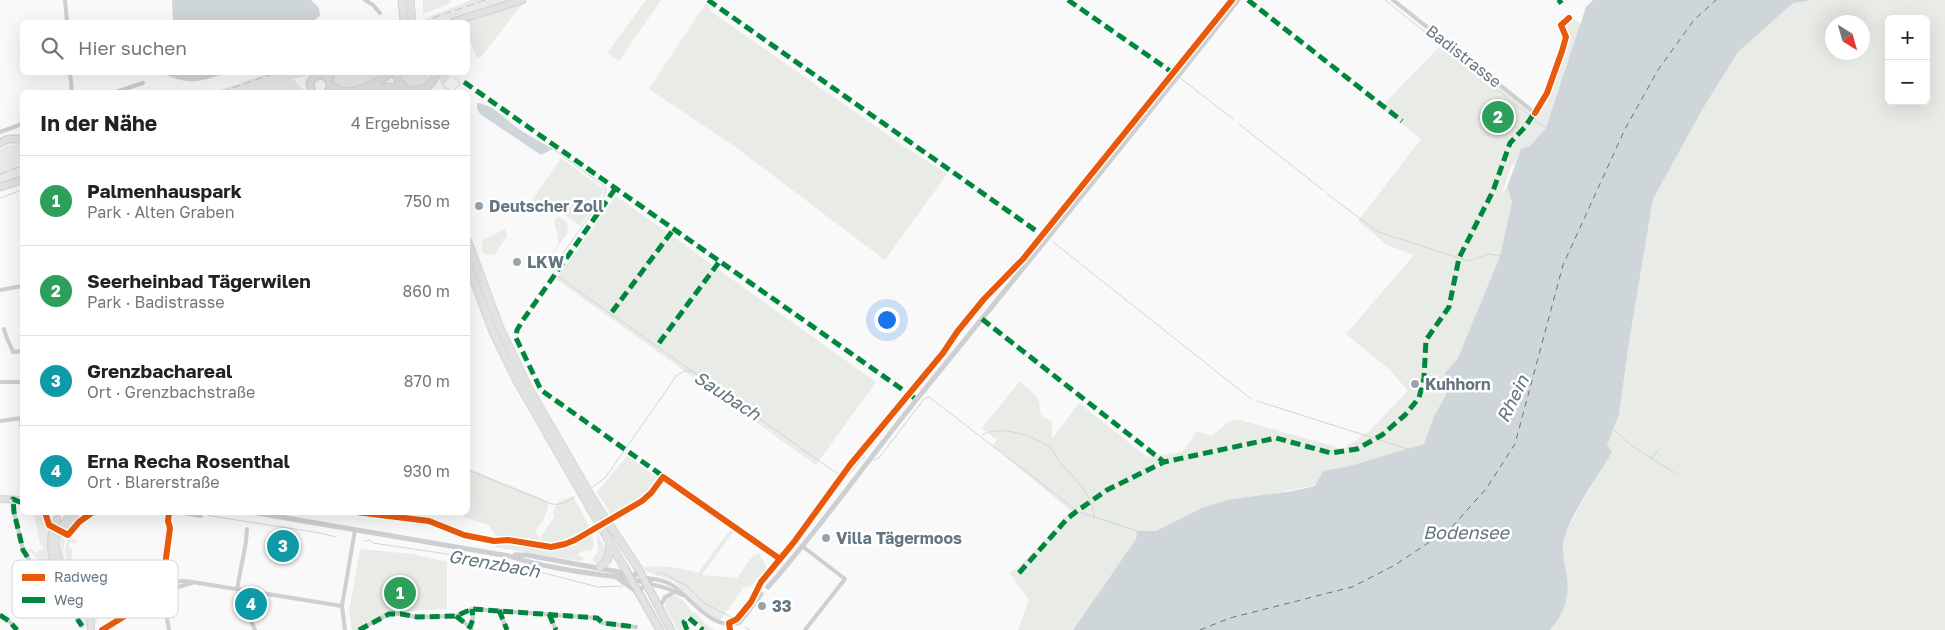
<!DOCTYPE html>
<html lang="de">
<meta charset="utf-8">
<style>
body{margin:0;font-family:"Golos Text",sans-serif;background:#f2f2f2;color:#222}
.controls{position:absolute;right:15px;top:15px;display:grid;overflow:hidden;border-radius:8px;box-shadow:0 5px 20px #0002}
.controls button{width:45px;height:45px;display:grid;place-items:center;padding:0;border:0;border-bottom:1px solid #e0e0e0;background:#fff;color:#222;font:25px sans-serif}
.compass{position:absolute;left:1825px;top:15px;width:45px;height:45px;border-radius:50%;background:#fff;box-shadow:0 5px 20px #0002;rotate:143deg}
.you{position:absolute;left:886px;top:319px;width:18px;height:18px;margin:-12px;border:4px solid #fff;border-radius:50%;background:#1a73e8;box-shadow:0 0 0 8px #1a73e833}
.badge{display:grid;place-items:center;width:32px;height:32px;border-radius:50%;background:#db2777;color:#fff;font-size:16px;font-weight:700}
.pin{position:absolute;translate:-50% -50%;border:2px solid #fff;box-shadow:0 1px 5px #0006}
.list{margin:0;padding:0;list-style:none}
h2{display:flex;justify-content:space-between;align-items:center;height:65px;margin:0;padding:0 20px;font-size:21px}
h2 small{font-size:16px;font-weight:400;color:#767676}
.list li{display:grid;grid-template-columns:32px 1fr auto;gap:15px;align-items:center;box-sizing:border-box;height:90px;padding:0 20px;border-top:1px solid #e0e0e0}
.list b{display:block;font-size:19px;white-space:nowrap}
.list p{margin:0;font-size:16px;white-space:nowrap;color:#767676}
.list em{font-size:16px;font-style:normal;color:#767676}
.icon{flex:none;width:28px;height:28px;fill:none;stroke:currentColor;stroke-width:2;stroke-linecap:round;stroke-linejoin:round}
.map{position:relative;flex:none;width:1945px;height:630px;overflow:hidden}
.search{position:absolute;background:#fff;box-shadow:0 5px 20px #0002;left:20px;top:20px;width:450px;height:55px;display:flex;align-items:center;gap:12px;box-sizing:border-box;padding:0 18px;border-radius:8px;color:#767676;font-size:19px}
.panel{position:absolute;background:#fff;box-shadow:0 5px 20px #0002;left:20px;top:90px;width:450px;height:425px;border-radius:8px}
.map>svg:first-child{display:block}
</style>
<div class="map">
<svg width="1945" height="630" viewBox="0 0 1945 630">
<rect width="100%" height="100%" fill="#f9f9f9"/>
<path fill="#e8e9e9" d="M471 0H508L438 22H431L429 17Z
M270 73H317L293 79 306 92H214Z
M18 144 22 145V176L0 183V149L8 145Z"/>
<path fill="#e8ebe6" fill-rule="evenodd" d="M423 0H451L449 4 423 14Z
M646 0H661L619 61 607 53Z
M1813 0H1945V630H1550L1553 627 1567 578 1562 551 1565 535 1579 507 1612 452 1607 445 1619 415 1629 342 1653 199 1703 107 1738 52 1793 3ZM1889 19H1926V101H1889ZM1832 22H1862V52H1832Z
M523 3 481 57 477 58 468 35 469 22Z
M706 3 713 13 904 146 947 174 885 260 734 146 649 89Z
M1569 18H1573L1581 24 1595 30 1537 150 1522 149 1514 165 1512 164 1502 194 1507 187 1512 202 1500 256 1458 358 1445 373 1446 395 1434 416 1424 444 1315 485 1202 508 1156 531H1137L1136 539 1073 630H1018L1029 600 1009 572 1018 568 1071 511 993 446 997 440 982 428 1020 381 1038 398 1041 415 1052 422V439L1079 403 1147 457 1182 452 1197 431 1212 436 1228 422 1237 419 1343 449 1368 432 1408 391 1390 370 1346 334 1414 255 1387 245 1358 221 1421 139 1381 107 1440 46 1446 42 1535 113 1547 93 1562 51 1566 37 1561 25Z
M430 72C428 86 417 91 405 84L402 80 400 73Z
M334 73H386C374 82 341 100 332 78Z
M439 73H452L444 85 453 91 459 83 454 78V76L460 81 461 84 454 92C442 92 439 83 439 73Z
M561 158 605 190 580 226 556 209 541 207 530 203Z
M616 196 876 382 816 465 556 279Z
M557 217H560L567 222 568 232 539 274C540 264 555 254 558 243 560 235 553 227 555 219Z
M505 229 507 236 495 254 486 255 481 250 483 240Z
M627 456 659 479C645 499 632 505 612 516L597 492Z
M468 468 549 502 544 519 535 532 542 541 541 536 554 517 553 511 558 502 573 496 590 528 567 541 553 545 495 535 489 525 464 517V513L468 512Z
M34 513H43L47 523 52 528C52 539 50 553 53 564 58 586 84 602 87 626H84L79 617 82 615 74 604 71 605 72 600 69 596 66 598 63 597 66 595 31 552 27 554 28 550 32 549 36 553 43 548 40 543Z
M730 530 733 532 702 575 737 578 750 559 759 553 767 568 751 586 744 587 719 622 704 614 674 581 647 572 642 567C661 565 680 567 698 573Z
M62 533 66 537C56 565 78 581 90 604 94 609 95 616 97 622L95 626C92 606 78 595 68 579 60 567 59 547 62 533Z
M591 533C594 541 595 545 590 552L587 550 580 552 578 556 586 558 580 561 495 547 496 542C518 541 541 552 563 547 573 544 582 538 591 533Z
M597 533 607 552 606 559 601 563H594L592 560 598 551Z
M68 537 77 540 75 543H69V548L72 549 71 568 80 578 76 581C65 569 63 552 68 537Z
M360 549 412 554 447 562V609L390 612 359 630H352L349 611Z
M670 596C683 595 686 604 693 613L695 612 705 624 714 630H705L694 620 688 617 683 622 686 630H678L665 607V600Z"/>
<path fill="#ced6d9" d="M172 0H311L319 8 320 16 312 22H173Z
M1593 0H1813L1793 3 1738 52 1703 108 1653 199 1629 342 1619 415 1607 445 1612 452C1597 479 1575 506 1565 536 1560 550 1565 562 1567 577 1570 597 1563 615 1550 630H1073L1136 539 1137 531H1156L1202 508 1227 500 1293 491 1315 486 1323 471 1350 466 1424 444 1434 416 1446 395 1445 373 1458 358 1500 256 1512 202 1507 187 1521 149 1530 146 1546 128 1586 7Z
M162 73H227C198 82 190 86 162 73Z
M477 103C492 104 504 118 515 126 527 135 541 142 553 149L541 155 480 114 477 108Z"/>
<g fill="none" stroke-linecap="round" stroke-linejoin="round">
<path stroke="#ced6d9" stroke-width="1" d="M1385 0 1530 116
M1179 77 1233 119
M1535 120 1546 128
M1239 124 1323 190
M553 149 604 186 606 190 605 194 554 266 553 272 556 275 832 470 844 477 848 476 862 458 865 457
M1327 194 1378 232 1469 261 1488 254 1500 256
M0 198 22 190
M1053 242 1251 399
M1257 401 1408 449
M1613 429 1632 446 1675 473
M982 435C1000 424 1035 436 1051 448 1054 451 1054 454 1057 458 1071 477 1093 491 1094 518
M1652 459 1659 449
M874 460 879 458 924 399 929 397 1076 510
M468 470 552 504C562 505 566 503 574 497
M591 488 605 478 677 375 685 371H692
M201 512 211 516 320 533 336 537
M1079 512 1137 531
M365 541 370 540 373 543 454 555 536 571 598 587 623 586
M657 574 661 572 687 586 704 603 731 617
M745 627 750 630"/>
<path stroke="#60757c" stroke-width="1" stroke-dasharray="6 5" stroke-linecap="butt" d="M1200 630 1230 618 1352 587 1395 565 1452 527 1486 489 1515 444 1563 265 1625 129 1658 70 1694 20 1716 0"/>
<defs>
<path id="secondary" d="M0 499 22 500
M57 519C32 575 91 585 91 630
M62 529 74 517 71 514
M63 574C59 558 51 544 60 528 63 522 69 520 71 512"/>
<path id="primary" d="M453 22 522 0
M329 80 332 72
M312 92 310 83 313 78 319 75C329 76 333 84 328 92
M0 143 8 139H22
M0 187 22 180
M624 567 660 630
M638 568 671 630"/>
<path id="motorway" d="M402 0 404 22
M410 0 412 22
M396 72C399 98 432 96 436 72
M331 86C335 88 338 90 342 91 355 94 381 82 391 72
M369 92 385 87H402
M468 242 500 328 528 387 592 498 638 568
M468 265 493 332 517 381 624 567
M600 567 608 559 610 543"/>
</defs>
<use href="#secondary" stroke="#d5d6d7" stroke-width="8"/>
<use href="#primary" stroke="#d5d6d7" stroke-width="9"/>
<use href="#motorway" stroke="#d5d6d6" stroke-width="9"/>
<path stroke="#cecfd0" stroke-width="4" d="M65 0 67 22
M365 0 373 5 380 13
M1393 0 1535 113
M70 72 72 92
M116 92 143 83
M0 132 22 124
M0 290 22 286
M4 329C6 338 10 344 13 352L22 351
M0 382H22
M21 418 22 431
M0 421 22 418
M13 499 14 512 23 550 32 564 66 602 82 626
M177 512 201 516
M247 529 246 542 237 589 255 630
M802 546 845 579 805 630
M642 577C653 579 666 580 675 587 693 601 712 630 739 623 745 617 751 608 756 601
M631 579 666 588 682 595
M159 588 164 589 180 581H186L342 606
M159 588 158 581 164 573 170 528 168 521 170 512
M639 593 645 583 654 579
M163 597 178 587 192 583
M163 597 169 630
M660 607 665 597 675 592
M499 610 507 630
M549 614 556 630
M0 615 9 621 17 630
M456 616 470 627 472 630
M470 627 473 619 472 609
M102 630 156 597H163
M345 630 342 606 355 530
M359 630 389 614H401L417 617 456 616 472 609 597 618 603 623 636 627"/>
<path stroke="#cecfd0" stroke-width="5" d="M257 513 509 556C548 569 591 573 631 579L635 575 638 568
M515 555H527L630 574
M619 579 636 591
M768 587C822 526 869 458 921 394 1027 263 1134 133 1238 0
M756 601 761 594"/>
<use href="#secondary" stroke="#e1e2e2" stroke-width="5.5"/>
<use href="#primary" stroke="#e1e2e2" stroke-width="6"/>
<use href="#motorway" stroke="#e1e2e2" stroke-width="7"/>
<path stroke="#c3c5c6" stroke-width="1" stroke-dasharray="8 4" stroke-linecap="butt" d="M421 22 485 0
M221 92 278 72
M0 174 22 166"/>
<path stroke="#00873e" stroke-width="5" stroke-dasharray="10 5" stroke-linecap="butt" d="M708 0 1045 237
M1068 0 1176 75
M1248 0 1402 121
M1558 3 1562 0
M464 82 916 399
M615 189 523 320 517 330 516 338 541 390 667 479
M612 312 673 230
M982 319 1164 462
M659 343 719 262
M22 503 13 499 14 512 23 550 32 564 66 602 82 626
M1019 573 1067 519 1077 511 1107 490 1164 462 1276 438 1331 453 1357 449 1382 435 1405 415 1419 398 1424 378 1426 340 1449 307 1459 258 1493 191 1510 143 1525 127 1537 109
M499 610 507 630
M549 614 556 630
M0 615 9 621 17 630
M456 616 470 627 473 619 472 609
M359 630 389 614H401L417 617 456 616 472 609 597 618 603 623 636 627
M687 630 684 622 689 618 703 630"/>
<defs>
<path id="cycleway" d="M1535 113 1547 93 1562 51 1566 37 1561 25 1569 18
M45 512 49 525 68 535 79 522 93 512
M356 512 429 521 464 535 494 541 508 540 551 547 565 544 575 540 642 501 651 493 663 477 780 559
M159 588 158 581 164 573 170 528 168 521 169 513 168 512
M102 630 156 597H163
M730 630 729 623 737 619 751 602 761 582 794 542 850 465 943 353 957 332 984 299 1023 259 1232 0"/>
</defs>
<use href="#cycleway" stroke="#fff" stroke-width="9"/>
<use href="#cycleway" stroke="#e8590c" stroke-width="6"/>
</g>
<g fill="#99a4ac" stroke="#fff" stroke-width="2">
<circle cx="479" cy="206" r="5"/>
<circle cx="517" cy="262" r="5"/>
<circle cx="1415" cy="384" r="5"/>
<circle cx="826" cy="538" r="5"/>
<circle cx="762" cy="606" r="5"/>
</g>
<g text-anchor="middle" stroke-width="5" stroke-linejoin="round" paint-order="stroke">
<g font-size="16" fill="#657683" stroke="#fff">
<text transform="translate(1464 56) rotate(38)" y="6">Badistrasse</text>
</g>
<g font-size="16" font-weight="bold" fill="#657683" stroke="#fff" text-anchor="start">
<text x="489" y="212">Deutscher Zoll</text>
<text x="527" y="268">LKW</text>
<text x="1425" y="390">Kuhhorn</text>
<text x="836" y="544">Villa Tägermoos</text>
<text x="772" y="612">33</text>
</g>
<g font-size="18" font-style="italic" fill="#60757c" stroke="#fff">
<text transform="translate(727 396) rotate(33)" y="6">Saubach</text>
<text transform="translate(1513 399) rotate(-64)" y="6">Rhein</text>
<text x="1466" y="539">Bodensee</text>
<text transform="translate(494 564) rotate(10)" y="6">Grenzbach</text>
</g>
</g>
<rect x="12" y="560" width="166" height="58" rx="8" fill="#fff" stroke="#d1d6da" stroke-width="1"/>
<rect x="22" y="574" width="23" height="7" fill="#e8590c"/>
<rect x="22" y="597" width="23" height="6" fill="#00873e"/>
<g font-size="14" fill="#657683">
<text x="54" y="582">Radweg</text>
<text x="54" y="605">Weg</text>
</g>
</svg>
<div class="controls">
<button>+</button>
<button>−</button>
</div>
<svg class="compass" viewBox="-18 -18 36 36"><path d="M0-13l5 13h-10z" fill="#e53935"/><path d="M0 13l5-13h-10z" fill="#767676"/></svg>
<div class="you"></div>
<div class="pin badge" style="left:400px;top:593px;background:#2e9e5b">1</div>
<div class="pin badge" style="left:1498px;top:117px;background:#2e9e5b">2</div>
<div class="pin badge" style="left:283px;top:546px;background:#0f9aa8">3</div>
<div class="pin badge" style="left:251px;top:604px;background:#0f9aa8">4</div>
<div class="search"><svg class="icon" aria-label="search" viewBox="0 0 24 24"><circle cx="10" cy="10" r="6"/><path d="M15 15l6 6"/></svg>Hier suchen</div>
<section class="panel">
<h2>In der Nähe<small>4 Ergebnisse</small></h2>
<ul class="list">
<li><span class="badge" style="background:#2e9e5b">1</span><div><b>Palmenhauspark</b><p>Park · Alten Graben</p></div><em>750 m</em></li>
<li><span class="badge" style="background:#2e9e5b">2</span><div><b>Seerheinbad Tägerwilen</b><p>Park · Badistrasse</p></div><em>860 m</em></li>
<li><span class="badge" style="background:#0f9aa8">3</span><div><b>Grenzbachareal</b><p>Ort · Grenzbachstraße</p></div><em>870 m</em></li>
<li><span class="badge" style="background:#0f9aa8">4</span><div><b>Erna Recha Rosenthal</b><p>Ort · Blarerstraße</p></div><em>930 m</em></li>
</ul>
</section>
</div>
